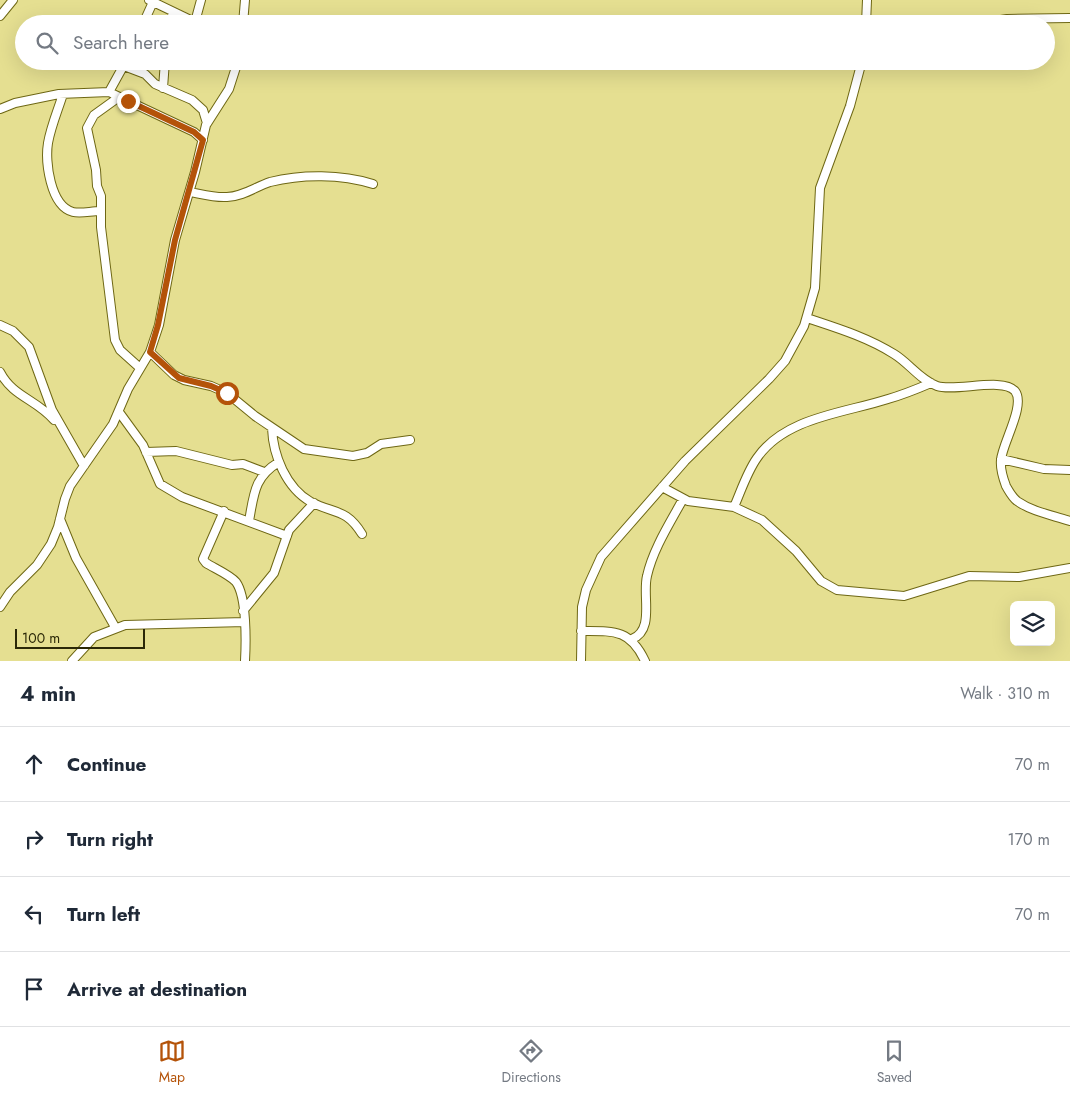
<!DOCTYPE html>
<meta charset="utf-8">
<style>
body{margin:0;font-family:Jost,sans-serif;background:#f6f6f7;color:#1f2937}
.controls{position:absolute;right:15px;bottom:15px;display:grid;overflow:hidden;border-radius:8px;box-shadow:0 5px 20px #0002}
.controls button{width:45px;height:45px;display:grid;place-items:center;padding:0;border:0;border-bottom:1px solid #e0e1e3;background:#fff;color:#1f2937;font:25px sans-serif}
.scale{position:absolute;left:15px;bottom:12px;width:130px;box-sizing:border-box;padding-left:5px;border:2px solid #2b2807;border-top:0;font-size:14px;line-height:18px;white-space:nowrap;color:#2b2807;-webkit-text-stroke:4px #e5df91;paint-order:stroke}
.stop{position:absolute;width:15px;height:15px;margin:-11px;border:4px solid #b45309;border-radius:50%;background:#fff}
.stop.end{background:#b45309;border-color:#fff;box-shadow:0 1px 5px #0008}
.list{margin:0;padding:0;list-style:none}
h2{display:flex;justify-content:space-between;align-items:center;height:65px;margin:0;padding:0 20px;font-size:21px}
h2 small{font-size:16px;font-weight:400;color:#747a83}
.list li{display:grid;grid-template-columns:32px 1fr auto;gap:15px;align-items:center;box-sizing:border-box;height:75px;padding:0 20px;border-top:1px solid #e0e1e3}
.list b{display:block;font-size:19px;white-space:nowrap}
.list em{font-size:16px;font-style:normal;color:#747a83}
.icon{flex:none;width:28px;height:28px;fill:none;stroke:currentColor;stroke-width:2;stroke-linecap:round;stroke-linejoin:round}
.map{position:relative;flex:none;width:1070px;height:661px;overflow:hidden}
.search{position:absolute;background:#fff;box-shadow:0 5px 20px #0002;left:15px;right:15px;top:15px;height:55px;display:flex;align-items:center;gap:12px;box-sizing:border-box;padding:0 18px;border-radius:28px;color:#747a83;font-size:19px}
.sheet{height:365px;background:#fff}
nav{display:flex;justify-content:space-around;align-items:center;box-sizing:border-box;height:70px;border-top:1px solid #e0e1e3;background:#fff;font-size:14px;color:#747a83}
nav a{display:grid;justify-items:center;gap:2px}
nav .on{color:#b45309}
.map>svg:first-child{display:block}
</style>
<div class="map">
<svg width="1070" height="661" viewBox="0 0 1070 661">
<rect width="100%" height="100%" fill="#e5df91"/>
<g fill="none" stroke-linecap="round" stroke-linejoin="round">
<defs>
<path id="minor" d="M149 0 199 24
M172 12 173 24
M0 16 13 0
M195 22 201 0
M143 24 153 2
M243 24 245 0
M866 24 867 0
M976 24 1007 19 1070 18
M124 66 145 74 155 84 192 100 203 110 207 123
M163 88 165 61
M109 92 125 63
M63 94C58 110 51 126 48 143 45 161 50 206 73 212 81 214 91 211 100 211
M119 97 94 115 87 128 96 170 97 186 101 196V227L115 340 120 350 140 368
M0 109 15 103 59 94 109 92 194 132 203 140
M190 192C201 194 215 198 227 197 244 196 255 187 270 182 302 174 341 174 373 184
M807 318C837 328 867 337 894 354 909 363 920 380 937 386 955 392 1003 377 1015 391 1026 405 1002 444 1001 460 1000 469 1003 478 1006 486 1009 491 1012 497 1017 501 1033 512 1052 515 1070 521
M0 325 13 331 29 347 52 410 84 466
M150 352 174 375 184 380 211 386 227 393 255 416 304 449 353 456 367 453 381 444 410 440
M0 372C13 397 36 399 54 420
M119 412 143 445 160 484 182 497 287 536
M272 428C273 455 286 488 311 502 334 514 346 508 362 534
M146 452 176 451 232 465 243 464 264 472
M1001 459 1044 469 1070 470
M662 487 688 501 734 507 762 520 796 551 821 581 837 590 904 596 969 576 1019 577 1070 568
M734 507C741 491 747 472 757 458 785 417 845 413 888 399 902 395 917 389 931 383
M224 511 203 559 206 563C214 568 230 575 236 582 247 597 246 643 245 661
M60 519 76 558 115 627
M249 521C254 494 254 477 279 462
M0 607 10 592 37 565 51 544 58 527 65 499 70 486 113 424 128 389 150 352 159 325 175 240 195 172 206 125 229 89 238 61
M243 611 274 573 289 530 314 503
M581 631C614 631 630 629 645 661
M632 639C655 630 642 596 647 576 653 549 670 523 683 499
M72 661 94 637 125 625 245 622
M581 661 582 607 586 590 601 557 685 461 769 379 785 361 804 326 815 288 820 188 850 106 862 61"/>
</defs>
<use href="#minor" stroke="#6e6714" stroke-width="10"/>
<use href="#minor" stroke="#fff" stroke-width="8"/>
</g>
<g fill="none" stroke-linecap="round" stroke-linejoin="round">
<path stroke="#b45309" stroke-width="6" d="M128 101 194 132 203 140 175 240 158 325 150 352 179 378 211 386 227 393"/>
</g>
</svg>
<div class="controls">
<button><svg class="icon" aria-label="layers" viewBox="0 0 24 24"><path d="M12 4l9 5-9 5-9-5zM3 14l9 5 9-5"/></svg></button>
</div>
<div class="scale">100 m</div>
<div class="stop" style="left:227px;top:393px"></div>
<div class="stop end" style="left:128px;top:101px"></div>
<div class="search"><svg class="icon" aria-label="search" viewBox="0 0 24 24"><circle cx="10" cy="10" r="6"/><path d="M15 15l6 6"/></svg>Search here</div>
</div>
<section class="sheet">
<h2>4 min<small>Walk · 310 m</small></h2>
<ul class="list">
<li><svg class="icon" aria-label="ahead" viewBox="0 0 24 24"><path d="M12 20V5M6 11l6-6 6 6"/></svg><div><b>Continue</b></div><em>70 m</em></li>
<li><svg class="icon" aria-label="right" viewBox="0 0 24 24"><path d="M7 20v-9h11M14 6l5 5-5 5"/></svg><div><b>Turn right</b></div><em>170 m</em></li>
<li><svg class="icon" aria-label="left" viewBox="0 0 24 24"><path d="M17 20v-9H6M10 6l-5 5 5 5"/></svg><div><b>Turn left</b></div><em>70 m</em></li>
<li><svg class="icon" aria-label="arrive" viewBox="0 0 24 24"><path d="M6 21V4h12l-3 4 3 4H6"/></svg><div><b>Arrive at destination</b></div></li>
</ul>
</section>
<nav>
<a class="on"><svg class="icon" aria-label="map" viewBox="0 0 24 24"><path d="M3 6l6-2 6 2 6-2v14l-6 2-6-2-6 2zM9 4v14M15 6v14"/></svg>Map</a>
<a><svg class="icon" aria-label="directions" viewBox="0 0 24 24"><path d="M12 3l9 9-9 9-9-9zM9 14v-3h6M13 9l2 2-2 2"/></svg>Directions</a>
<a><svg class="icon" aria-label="saved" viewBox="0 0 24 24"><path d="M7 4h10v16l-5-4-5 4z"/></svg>Saved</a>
</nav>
